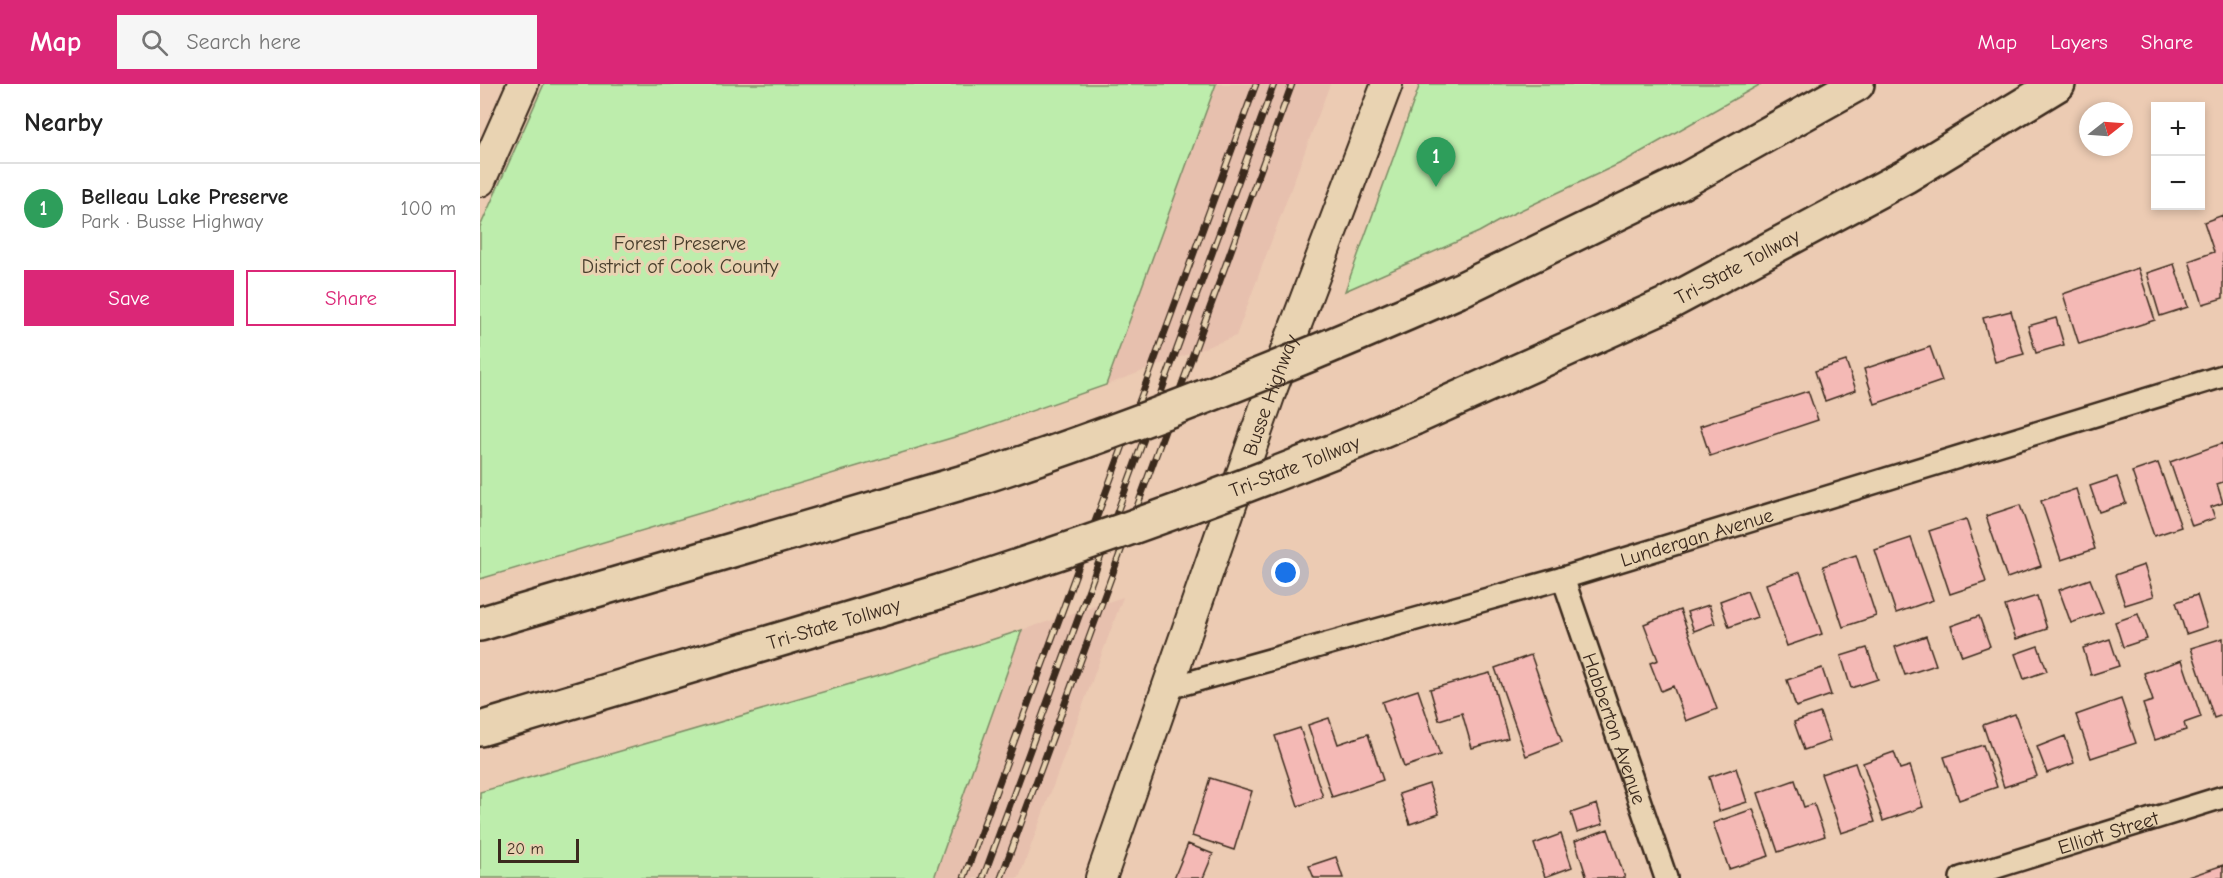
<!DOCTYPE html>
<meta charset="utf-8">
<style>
body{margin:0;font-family:"Comic Neue",sans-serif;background:#f6f6f6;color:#222}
.controls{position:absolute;right:18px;top:18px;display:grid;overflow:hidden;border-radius:0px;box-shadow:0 3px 9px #0003}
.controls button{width:54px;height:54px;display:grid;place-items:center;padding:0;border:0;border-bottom:2px solid #e0e0e0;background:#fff;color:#222;font:30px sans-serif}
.compass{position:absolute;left:1599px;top:18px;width:54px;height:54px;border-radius:50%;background:#fff;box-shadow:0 3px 9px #0003;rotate:73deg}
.scale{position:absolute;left:18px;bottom:15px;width:81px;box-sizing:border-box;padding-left:6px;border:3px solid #3b2a1e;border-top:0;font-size:16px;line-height:21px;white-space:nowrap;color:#3b2a1e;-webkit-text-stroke:4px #e9d3b2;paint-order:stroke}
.you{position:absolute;left:806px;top:489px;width:21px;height:21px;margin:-15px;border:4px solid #fff;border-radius:50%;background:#1a73e8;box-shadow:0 0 0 9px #1a73e833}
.badge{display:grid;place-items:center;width:39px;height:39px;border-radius:50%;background:#db2777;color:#fff;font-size:20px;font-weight:700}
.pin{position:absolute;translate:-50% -50px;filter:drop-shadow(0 2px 3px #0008)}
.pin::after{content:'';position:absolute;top:32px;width:21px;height:18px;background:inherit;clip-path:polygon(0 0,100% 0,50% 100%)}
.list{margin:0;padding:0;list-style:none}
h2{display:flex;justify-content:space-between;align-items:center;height:78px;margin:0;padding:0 24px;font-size:26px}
h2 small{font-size:20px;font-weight:400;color:#767676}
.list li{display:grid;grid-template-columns:39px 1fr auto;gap:18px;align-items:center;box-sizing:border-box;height:90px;padding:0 24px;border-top:2px solid #e0e0e0}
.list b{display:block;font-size:22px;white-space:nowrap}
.list p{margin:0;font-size:20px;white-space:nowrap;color:#767676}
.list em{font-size:20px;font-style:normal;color:#767676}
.actions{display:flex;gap:12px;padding:18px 24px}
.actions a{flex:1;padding:14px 0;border:2px solid #db2777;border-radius:0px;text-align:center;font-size:21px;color:#db2777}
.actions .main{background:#db2777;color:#fff}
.icon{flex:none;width:33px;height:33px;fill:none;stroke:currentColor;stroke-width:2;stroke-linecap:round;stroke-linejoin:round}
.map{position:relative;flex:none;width:1743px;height:794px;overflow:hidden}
header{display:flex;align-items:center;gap:36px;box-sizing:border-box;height:84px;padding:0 30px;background:#db2777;color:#fff}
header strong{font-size:28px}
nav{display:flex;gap:33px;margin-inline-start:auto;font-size:21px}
.search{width:420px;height:54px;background:#f6f6f6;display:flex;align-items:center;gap:15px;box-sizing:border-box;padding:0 21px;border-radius:0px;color:#767676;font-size:22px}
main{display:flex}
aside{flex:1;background:#fff}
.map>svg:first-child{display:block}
</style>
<header>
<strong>Map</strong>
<div class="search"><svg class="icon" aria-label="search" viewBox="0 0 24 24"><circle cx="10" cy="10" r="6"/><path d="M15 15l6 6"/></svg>Search here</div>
<nav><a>Map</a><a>Layers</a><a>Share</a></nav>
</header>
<main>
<aside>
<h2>Nearby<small></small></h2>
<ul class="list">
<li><span class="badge" style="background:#2e9e5b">1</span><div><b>Belleau Lake Preserve</b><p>Park · Busse Highway</p></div><em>100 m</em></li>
</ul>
<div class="actions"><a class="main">Save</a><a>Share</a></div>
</aside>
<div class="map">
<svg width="1743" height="794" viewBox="0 0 1743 794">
<rect width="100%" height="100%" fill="#eccbb3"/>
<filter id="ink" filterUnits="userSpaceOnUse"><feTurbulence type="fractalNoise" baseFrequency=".0167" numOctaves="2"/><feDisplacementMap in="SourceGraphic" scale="12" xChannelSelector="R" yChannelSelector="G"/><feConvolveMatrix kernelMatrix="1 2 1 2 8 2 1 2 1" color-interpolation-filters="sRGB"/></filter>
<g filter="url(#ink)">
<path fill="#e7c0ae" d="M736 0H850L756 252 626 301Z
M643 513 539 794H454L542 546Z"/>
<path fill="#bdedac" stroke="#7c8c65" stroke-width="1.5" d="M64 0H736L626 301 488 349 0 495V143Z
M940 0H1281L1143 78 1026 133 999 148 865 207Z
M542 546 454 794H0V708L415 587Z"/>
<path fill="#f4b9b5" stroke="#3b2a1e" stroke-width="1.5" d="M1743 131V214L1723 220 1709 177 1734 168 1724 138Z
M1694 180 1708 223 1680 232 1667 189Z
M1658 184 1675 236 1599 260 1583 210Z
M1531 227 1544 270 1515 278 1503 234Z
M1576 234 1584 261 1556 269 1548 242Z
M1450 263 1462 297 1395 320 1384 285Z
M1366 277 1376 306 1345 317 1335 287Z
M1328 307 1338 336 1230 372 1220 342Z
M1743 359V398L1737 400 1743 419 1731 423 1735 434 1712 442 1690 378Z
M1678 379 1701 443 1674 452 1652 388Z
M1637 393 1646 419 1619 428 1610 402Z
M1596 405 1615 465 1581 476 1561 417Z
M1540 421 1561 482 1527 494 1506 432Z
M1486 435 1506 498 1470 510 1449 447Z
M1431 454 1453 516 1416 529 1395 466Z
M1376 471 1396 532 1363 543 1343 482Z
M1664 481 1674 512 1645 521 1635 491Z
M1320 488 1342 550 1307 562 1286 500Z
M1610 495 1623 528 1591 539 1579 506Z
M1267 507 1277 533 1249 543 1240 517Z
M1717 511 1727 543 1706 550 1696 518Z
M1557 512 1567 545 1536 555 1525 522Z
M1229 521 1235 539 1214 547 1207 528Z
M1200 526 1237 625 1206 637 1193 602 1181 607 1170 579 1178 576 1164 540Z
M1658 530 1667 555 1643 563 1635 538Z
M1499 532 1510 562 1482 572 1471 542Z
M1446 552 1456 581 1425 591 1415 563Z
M1743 554V631L1734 634 1711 564Z
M1630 555 1639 582 1611 591 1603 564Z
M1558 562 1567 587 1544 595 1535 570Z
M1387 564 1398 595 1371 604 1361 572Z
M1051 571 1082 658 1046 672 1015 584Z
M1702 576 1721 633 1704 639 1706 646 1675 656 1663 620 1673 617 1664 589Z
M1342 584 1351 611 1316 623 1307 596Z
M1010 589 1028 654 992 664 982 629 959 636 950 605Z
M938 606 960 671 924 683 902 618Z
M1641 615 1656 659 1611 674 1596 631Z
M1340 629 1350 657 1324 666 1314 638Z
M1535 630 1557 692 1524 703 1503 641Z
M849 634 858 660 888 650 903 696 852 713 828 641Z
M820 644 843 713 818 722 795 652Z
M1585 652 1594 679 1567 689 1557 663Z
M1503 661 1517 703 1479 716 1464 673Z
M1414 668 1420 685 1430 682 1443 723 1403 737 1383 679Z
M1375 679 1395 738 1361 749 1341 690Z
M1256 684 1267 718 1239 727 1229 693Z
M730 694 772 707 754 766 712 752Z
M1315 696 1324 723 1334 720 1345 752 1298 768 1278 709Z
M949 700 959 730 930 740 919 710Z
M1117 720 1123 740 1097 748 1091 729Z
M1273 725 1289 772 1249 785 1233 739Z
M1128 745 1145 794H1107L1095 757Z
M1081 750 1092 783 1065 793 1054 760Z
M708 760 733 770 723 794H694Z
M856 773 863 794H834L829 782Z
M1743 781V794H1709L1708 793Z"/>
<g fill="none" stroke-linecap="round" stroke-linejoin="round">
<defs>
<g id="street">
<path id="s1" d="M1083 494 1186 794"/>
<path id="s2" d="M689 604 1083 494 1743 292"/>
<path id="s3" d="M1481 794 1743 713"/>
</g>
<g id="secondary">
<path d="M0 97 43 0"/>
<path id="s4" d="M621 794 789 312 907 0"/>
</g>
<g id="highway">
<path d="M978 207 1198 100 1377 0"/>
<path id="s5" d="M934 334 1185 221 1426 92 1578 0"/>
<path d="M0 540 501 393"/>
<path id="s6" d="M0 645 462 507"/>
</g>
</defs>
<use href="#street" stroke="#3b2a1e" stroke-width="26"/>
<use href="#secondary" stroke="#3b2a1e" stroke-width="34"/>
<use href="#highway" stroke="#3b2a1e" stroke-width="38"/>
<use href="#street" stroke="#e9d3b2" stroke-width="21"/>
<use href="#secondary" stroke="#e9d3b2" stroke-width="30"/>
<use href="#highway" stroke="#e9d3b2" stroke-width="33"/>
<defs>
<path id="rail" d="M484 794 776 0
M503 794 794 0
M521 794 812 0"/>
</defs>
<use href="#rail" stroke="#3b2a1e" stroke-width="7"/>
<use href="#rail" stroke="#e9d3b2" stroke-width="4.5" stroke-dasharray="14" stroke-linecap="butt"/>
<defs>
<g id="highway-bridge">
<path d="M501 393C663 340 822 276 978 207"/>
<path id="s7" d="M462 507C622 456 780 399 934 334"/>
</g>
</defs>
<use href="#highway-bridge" stroke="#3b2a1e" stroke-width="38" stroke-linecap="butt"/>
<use href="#highway-bridge" stroke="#e9d3b2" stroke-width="33"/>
</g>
</g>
<g text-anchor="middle" stroke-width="6" stroke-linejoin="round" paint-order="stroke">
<g font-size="20" fill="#483e2c" stroke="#e9d3b2">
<text x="200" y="166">Forest Preserve<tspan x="200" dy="23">District of Cook County</tspan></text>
</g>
<g font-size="20" fill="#3b2a1e" stroke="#e9d3b2">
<text dy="7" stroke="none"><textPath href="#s5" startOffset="357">Tri-State Tollway</textPath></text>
<text dy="7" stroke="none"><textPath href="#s4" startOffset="512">Busse Highway</textPath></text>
<text dy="7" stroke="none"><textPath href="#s7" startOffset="374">Tri-State Tollway</textPath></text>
<text dy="7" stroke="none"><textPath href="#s2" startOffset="549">Lundergan Avenue</textPath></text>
<text dy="7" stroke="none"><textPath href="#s6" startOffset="369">Tri-State Tollway</textPath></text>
<text dy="7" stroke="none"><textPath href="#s1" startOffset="159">Habberton Avenue</textPath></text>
<text dy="7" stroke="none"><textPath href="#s3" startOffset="154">Elliott Street</textPath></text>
</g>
</g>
</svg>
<div class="controls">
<button>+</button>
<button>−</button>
</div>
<svg class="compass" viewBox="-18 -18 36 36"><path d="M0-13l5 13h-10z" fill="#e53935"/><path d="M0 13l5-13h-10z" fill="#767676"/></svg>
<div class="scale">20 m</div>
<div class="you"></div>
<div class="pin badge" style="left:956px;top:103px;background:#2e9e5b">1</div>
</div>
</main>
